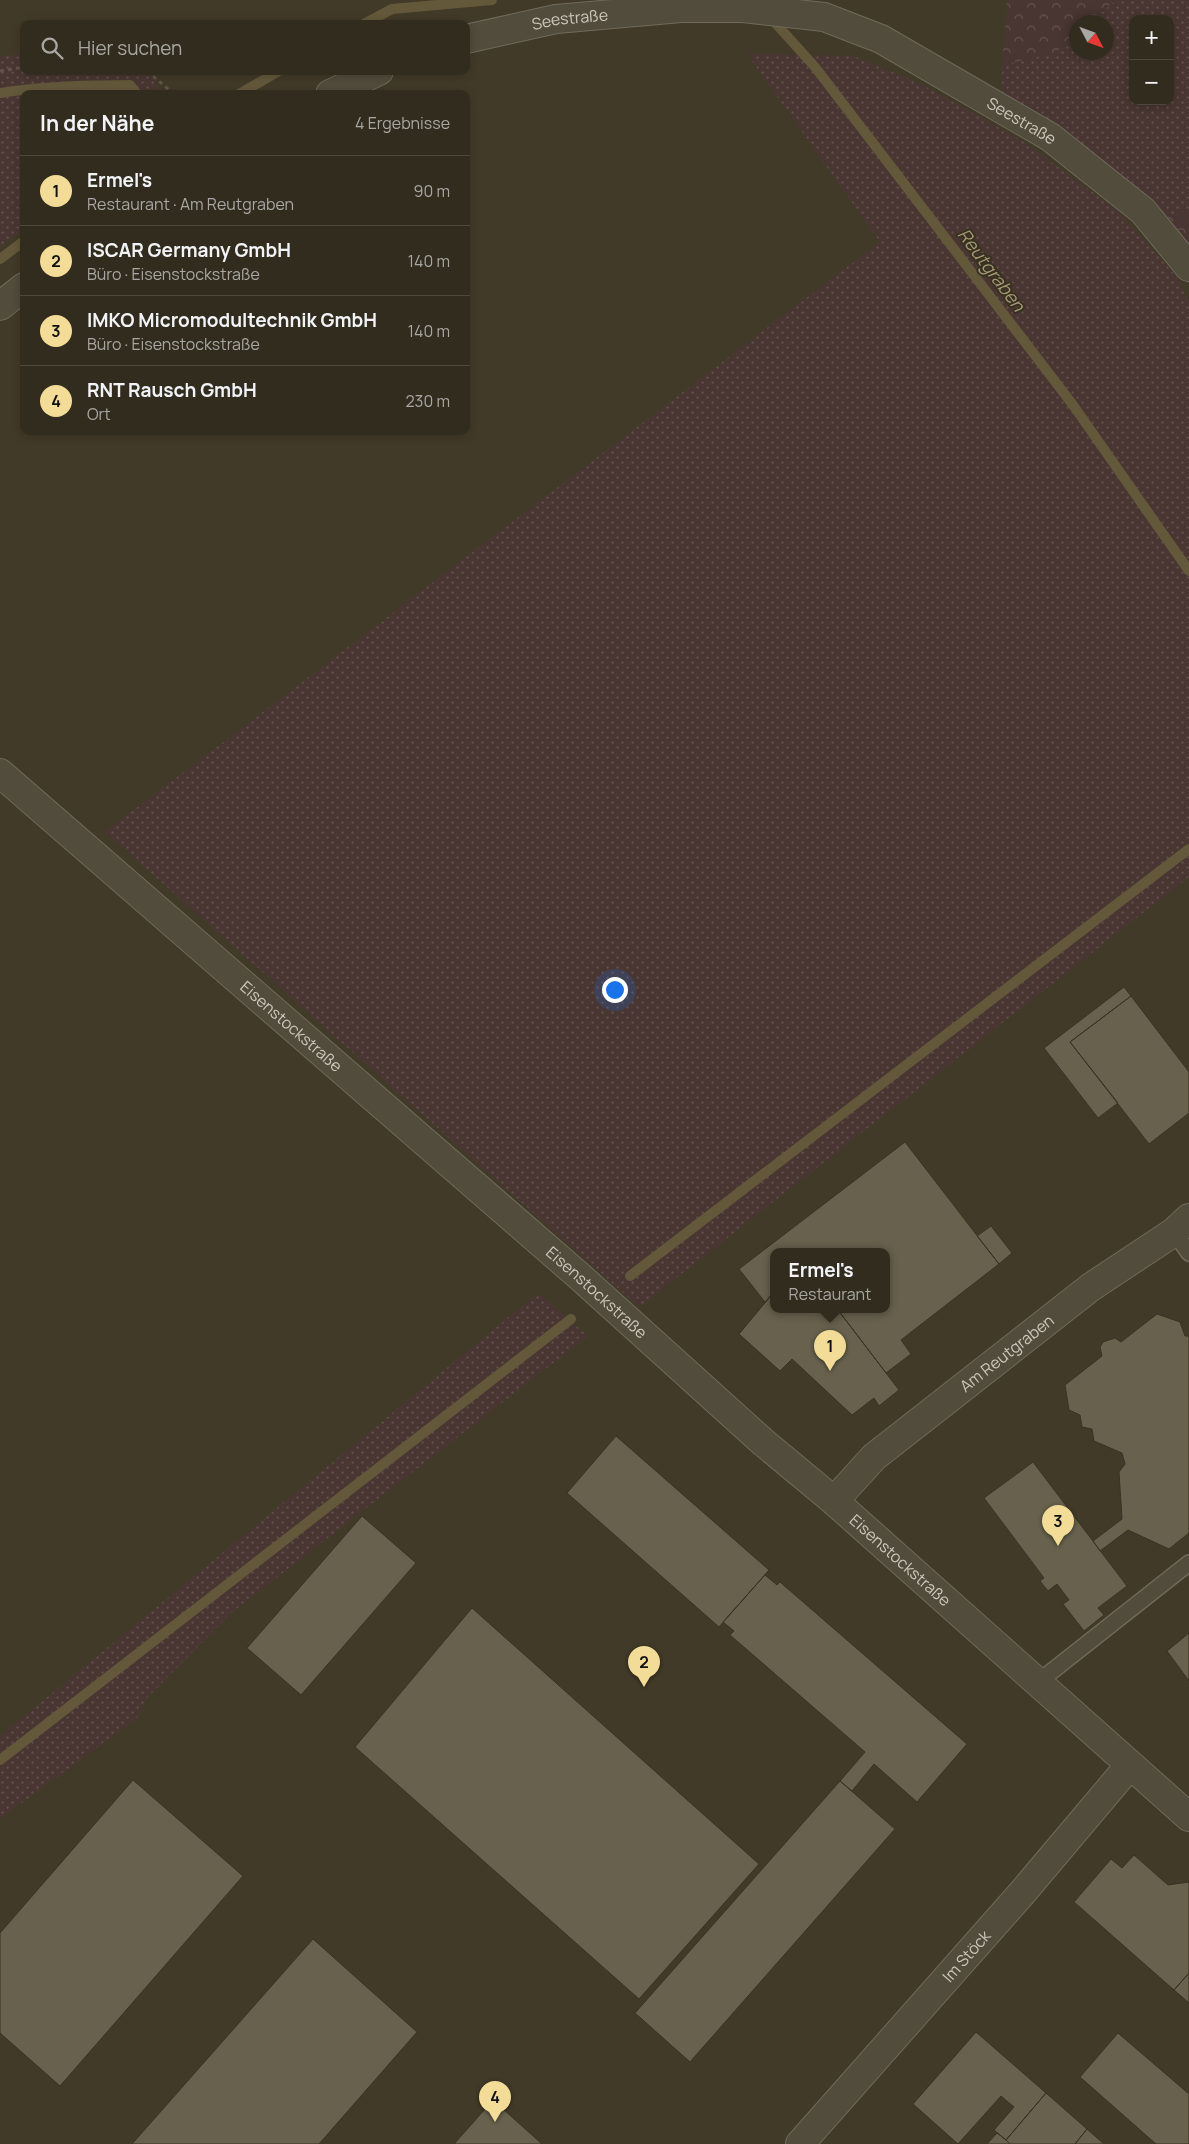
<!DOCTYPE html>
<html lang="de">
<meta charset="utf-8">
<style>
body{margin:0;font-family:Manrope,sans-serif;background:#3a3427;color:#f1f3f6}
.controls{position:absolute;right:15px;top:15px;display:grid;overflow:hidden;border-radius:10px;box-shadow:0 2px 8px #0003}
.controls button{width:45px;height:45px;display:grid;place-items:center;padding:0;border:0;border-bottom:1px solid #4d483c;background:#322c1e;color:#f1f3f6;font:25px sans-serif}
.compass{position:absolute;left:1069px;top:15px;width:45px;height:45px;border-radius:50%;background:#322c1e;box-shadow:0 2px 8px #0003;rotate:131deg}
.you{position:absolute;left:614px;top:989px;width:18px;height:18px;margin:-12px;border:4px solid #fff;border-radius:50%;background:#1a73e8;box-shadow:0 0 0 8px #1a73e833}
.badge{display:grid;place-items:center;width:32px;height:32px;border-radius:50%;background:#f3dc97;color:#111;font-size:16px;font-weight:700}
.pin{position:absolute;translate:-50% -41px;filter:drop-shadow(0 1px 2px #0008)}
.pin::after{content:'';position:absolute;top:26px;width:18px;height:15px;background:inherit;clip-path:polygon(0 0,100% 0,50% 100%)}
.popup{position:absolute;left:770px;top:1248px;width:120px;height:65px;box-sizing:border-box;display:grid;place-content:center;border-radius:10px;background:#322c1e;filter:drop-shadow(0 1px 4px #0005);font-size:16px;white-space:nowrap;color:#a8a7a4}
.popup b{font-size:19px;color:#f1f3f6}
.popup::after{content:'';position:absolute;left:50%;top:100%;margin-left:-10px;border:10px solid transparent;border-top-color:#322c1e}
.list{margin:0;padding:0;list-style:none}
h2{display:flex;justify-content:space-between;align-items:center;height:65px;margin:0;padding:0 20px;font-size:21px}
h2 small{font-size:16px;font-weight:400;color:#a8a7a4}
.list li{display:grid;grid-template-columns:32px 1fr auto;gap:15px;align-items:center;box-sizing:border-box;height:70px;padding:0 20px;border-top:1px solid #4d483c}
.list b{display:block;font-size:19px;white-space:nowrap}
.list p{margin:0;font-size:16px;white-space:nowrap;color:#a8a7a4}
.list em{font-size:16px;font-style:normal;color:#a8a7a4}
.icon{flex:none;width:28px;height:28px;fill:none;stroke:currentColor;stroke-width:2;stroke-linecap:round;stroke-linejoin:round}
.map{position:relative;flex:none;width:1189px;height:2144px;overflow:hidden}
.search{position:absolute;background:#322c1e;box-shadow:0 2px 8px #0003;left:20px;top:20px;width:450px;height:55px;display:flex;align-items:center;gap:12px;box-sizing:border-box;padding:0 18px;border-radius:10px;color:#a8a7a4;font-size:19px}
.panel{position:absolute;background:#322c1e;box-shadow:0 2px 8px #0003;left:20px;top:90px;width:450px;height:345px;border-radius:10px}
.map>svg:first-child{display:block}
</style>
<div class="map">
<svg width="1189" height="2144" viewBox="0 0 1189 2144">
<defs>
<pattern id="grass-dots" width="8" height="8" patternUnits="userSpaceOnUse" patternTransform="scale(1.25)"><rect width="8" height="8" fill="#493632"/><path d="M2 2h.1M6 6h.1" fill="none" stroke="#62524e" stroke-width="1.8" stroke-linecap="round"/></pattern>
<pattern id="forest-crowns" width="20" height="18" patternUnits="userSpaceOnUse" patternTransform="scale(1.25)"><rect width="20" height="18" fill="#493632"/><path d="M2 6a3 3 0 1 1 6 0M12 15a3 3 0 1 1 6 0" fill="none" stroke="#62524e"/></pattern>
</defs>
<rect width="100%" height="100%" fill="#423a28"/>
<path fill="url(#grass-dots)" fill-rule="evenodd" d="M1116 0H1189V210L1164 217 1060 128 1002 92V65L1055 53 1076 34V52H1106V22H1090ZM1133 19H1170V101H1133Z
M24 53V71H153L158 94H24V229L0 247V57Z
M747 54 854 56 921 84 1024 142 1117 210 1176 276 1189 302V877L639 1307 105 832 880 242Z
M538 1293 588 1336 231 1613 146 1699 138 1717 0 1819V1736Z"/>
<path fill="url(#forest-crowns)" d="M1007 0H1116L1090 22H1076V34L1055 53 1002 65Z
M1189 210V244L1164 217Z"/>
<g fill="none" stroke-linecap="round" stroke-linejoin="round">
<path stroke="#63583a" stroke-width="10" d="M770 17 815 67 1073 405 1189 571
M364 24 392 9 492 0
M0 93C44 86 86 85 130 85L137 94
M239 94 279 71
M0 259 24 241
M630 1276 1189 849
M0 1760 571 1319"/>
</g>
<path fill="#67614d" stroke="#393323" d="M1124 987 1131 996 1070 1042 1118 1103 1098 1118 1044 1048Z
M1131 996 1189 1072V1113L1149 1144 1070 1042Z
M905 1142 999 1264 901 1340 911 1354 886 1373 838 1310H886V1252H774V1292L765 1302 739 1269Z
M991 1226 1012 1253 999 1264 977 1236Z
M774 1292V1310H838L899 1390 879 1406 874 1398 852 1415 792 1359 780 1371 739 1334Z
M1157 1314 1180 1322 1185 1336H1189V1533L1169 1549 1128 1530 1100 1551 1093 1541 1122 1519 1119 1472 1125 1464 1122 1453 1094 1441 1092 1429 1082 1427 1080 1415 1069 1410 1065 1385 1102 1356 1100 1347 1103 1342 1115 1338 1121 1342Z
M616 1436 769 1570 719 1627 567 1493Z
M1033 1462 1127 1586 1098 1608 1104 1615 1084 1631 1063 1604 1069 1600 1057 1584 1048 1591 1040 1581 1044 1578 984 1498Z
M362 1516 416 1563 301 1695 247 1648Z
M765 1575 777 1585 780 1582 967 1744 917 1802 874 1764 852 1791 840 1781 865 1752 730 1635 734 1631 723 1622Z
M472 1608 759 1864 639 1999 355 1747Z
M1189 1633V1681L1167 1651Z
M133 1780 243 1876 60 2086 0 2033V1933Z
M840 1781 895 1829 690 2062 635 2013Z
M1134 1855 1168 1885 1189 1882V1973L1174 1990 1074 1902 1111 1859 1122 1868Z
M313 1939 417 2032 319 2144H132Z
M1189 1973V2003L1174 1990Z
M976 2032 1046 2093 1006 2140 994 2130 1014 2107 1001 2096 958 2144 913 2104Z
M1118 2033 1189 2094V2144H1156L1080 2077Z
M1046 2093 1087 2129 1075 2144H1010L1006 2140Z
M493 2100 542 2144H454Z
M1087 2129 1104 2144H1075Z
M997 2133 1006 2140 1010 2144H987Z"/>
<g fill="none" stroke-linecap="round" stroke-linejoin="round">
<defs>
<path id="service" d="M1174 1232 1189 1253
M1037 1683 1189 1563"/>
<g id="minor">
<path id="s1" d="M466 39 556 19 681 8H743L824 17 881 39 1050 137 1143 211 1189 267"/>
<path d="M330 94 379 71"/>
<path d="M0 306 24 287"/>
<path id="s2" d="M0 773 578 1275 763 1442 834 1501 1189 1817"/>
<path id="s3" d="M834 1501 874 1457 1091 1287 1174 1232 1189 1218"/>
<path id="s4" d="M800 2144 1022 1893 1130 1765"/>
</g>
</defs>
<use href="#service" stroke="#6f6a5b" stroke-width="18"/>
<use href="#minor" stroke="#6f6a5b" stroke-width="30"/>
<path stroke="#63534d" stroke-width="3" stroke-dasharray="4 4" stroke-linecap="butt" d="M0 71 24 67
M147 71 174 94"/>
<use href="#service" stroke="#514c3c" stroke-width="15"/>
<use href="#minor" stroke="#514c3c" stroke-width="28"/>
</g>
<g text-anchor="middle" stroke-width="4" stroke-linejoin="round" paint-order="stroke">
<g font-size="16" fill="#cbc7ba" stroke="#373121">
<text dy="6" stroke="none"><textPath href="#s1" startOffset="106">Seestraße</textPath></text>
<text dy="6" stroke="none"><textPath href="#s1" startOffset="585">Seestraße</textPath></text>
<text dy="6" stroke="none"><textPath href="#s2" startOffset="386">Eisenstockstraße</textPath></text>
<text dy="6" stroke="none"><textPath href="#s2" startOffset="791">Eisenstockstraße</textPath></text>
<text dy="6" stroke="none"><textPath href="#s3" startOffset="228">Am Reutgraben</textPath></text>
<text dy="6" stroke="none"><textPath href="#s2" startOffset="1196">Eisenstockstraße</textPath></text>
<text dy="6" stroke="none"><textPath href="#s4" startOffset="251">Im Stöck</textPath></text>
</g>
<g font-size="18" font-style="italic" fill="#a89975" stroke="#373121">
<text transform="translate(991 270) rotate(53)" y="6">Reutgraben</text>
</g>
</g>
</svg>
<div class="controls">
<button>+</button>
<button>−</button>
</div>
<svg class="compass" viewBox="-18 -18 36 36"><path d="M0-13l5 13h-10z" fill="#e53935"/><path d="M0 13l5-13h-10z" fill="#a8a7a4"/></svg>
<div class="you"></div>
<div class="pin badge" style="left:830px;top:1371px">1</div>
<div class="popup"><b>Ermel's</b>Restaurant</div>
<div class="pin badge" style="left:644px;top:1687px">2</div>
<div class="pin badge" style="left:1058px;top:1546px">3</div>
<div class="pin badge" style="left:495px;top:2122px">4</div>
<div class="search"><svg class="icon" aria-label="search" viewBox="0 0 24 24"><circle cx="10" cy="10" r="6"/><path d="M15 15l6 6"/></svg>Hier suchen</div>
<section class="panel">
<h2>In der Nähe<small>4 Ergebnisse</small></h2>
<ul class="list">
<li><span class="badge">1</span><div><b>Ermel's</b><p>Restaurant · Am Reutgraben</p></div><em>90 m</em></li>
<li><span class="badge">2</span><div><b>ISCAR Germany GmbH</b><p>Büro · Eisenstockstraße</p></div><em>140 m</em></li>
<li><span class="badge">3</span><div><b>IMKO Micromodultechnik GmbH</b><p>Büro · Eisenstockstraße</p></div><em>140 m</em></li>
<li><span class="badge">4</span><div><b>RNT Rausch GmbH</b><p>Ort</p></div><em>230 m</em></li>
</ul>
</section>
</div>
